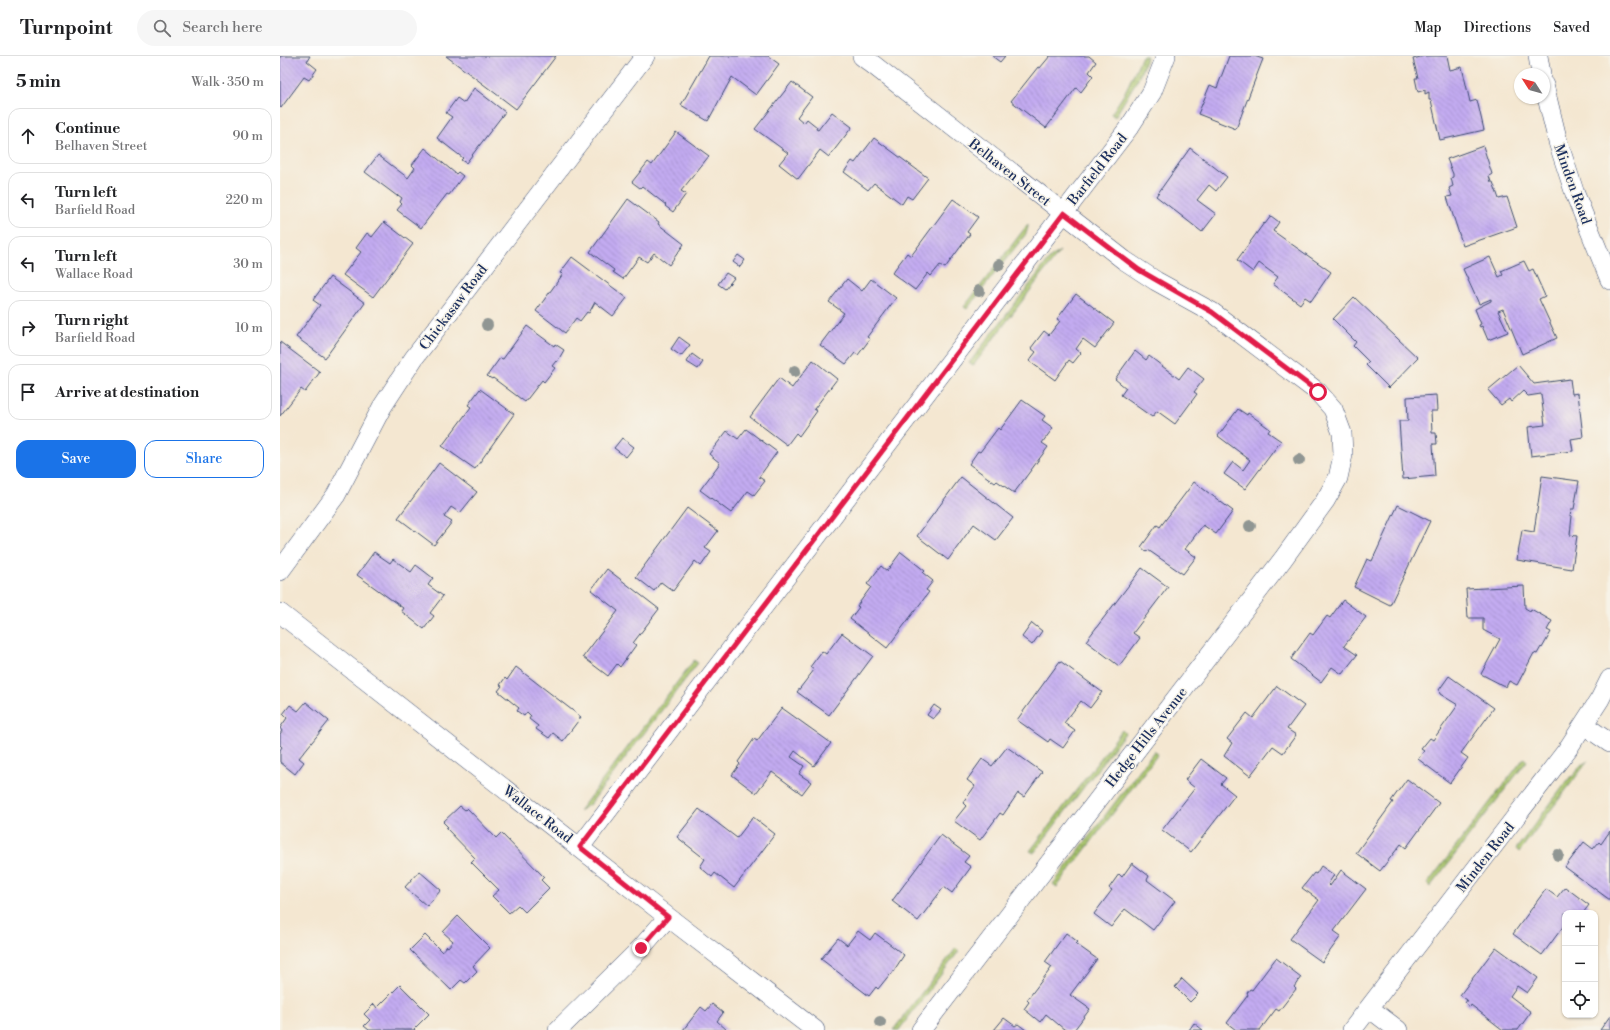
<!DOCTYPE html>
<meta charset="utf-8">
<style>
body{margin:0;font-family:"Libre Bodoni",serif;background:#f6f6f6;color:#202124}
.controls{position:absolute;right:12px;bottom:12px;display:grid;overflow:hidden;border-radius:8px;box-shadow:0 1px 3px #0004}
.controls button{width:36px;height:36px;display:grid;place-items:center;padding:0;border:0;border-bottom:1px solid #e0e0e0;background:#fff;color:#202124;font:20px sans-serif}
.compass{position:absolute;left:1234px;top:12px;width:36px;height:36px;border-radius:50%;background:#fff;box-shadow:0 1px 3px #0004;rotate:306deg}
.stop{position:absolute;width:12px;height:12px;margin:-9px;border:3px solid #e11d48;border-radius:50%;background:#fff}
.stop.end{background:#e11d48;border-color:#fff;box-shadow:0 1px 4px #0008}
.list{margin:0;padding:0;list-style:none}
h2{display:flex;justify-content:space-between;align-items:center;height:52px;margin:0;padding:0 16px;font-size:17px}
h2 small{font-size:13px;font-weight:400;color:#757577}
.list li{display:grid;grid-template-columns:26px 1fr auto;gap:12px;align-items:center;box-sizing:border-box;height:56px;margin:0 8px 8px;padding:0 8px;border:1px solid #e0e0e0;border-radius:12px}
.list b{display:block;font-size:15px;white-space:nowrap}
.list p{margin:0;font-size:13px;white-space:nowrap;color:#757577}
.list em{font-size:13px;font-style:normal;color:#757577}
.actions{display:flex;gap:8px;padding:12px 16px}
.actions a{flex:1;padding:9px 0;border:1px solid #1a73e8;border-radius:12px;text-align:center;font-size:14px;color:#1a73e8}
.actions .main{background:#1a73e8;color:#fff}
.icon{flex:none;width:22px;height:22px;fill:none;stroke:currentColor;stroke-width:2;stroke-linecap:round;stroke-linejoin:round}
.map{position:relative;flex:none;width:1330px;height:974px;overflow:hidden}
header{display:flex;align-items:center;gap:24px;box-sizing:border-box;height:56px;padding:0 20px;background:#fff;border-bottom:1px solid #e0e0e0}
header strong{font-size:19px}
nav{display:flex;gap:22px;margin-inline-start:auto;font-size:14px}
.search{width:280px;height:36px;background:#f6f6f6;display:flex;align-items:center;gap:10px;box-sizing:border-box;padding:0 14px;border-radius:22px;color:#757577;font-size:15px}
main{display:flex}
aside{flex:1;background:#fff}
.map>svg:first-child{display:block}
</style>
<header>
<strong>Turnpoint</strong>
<div class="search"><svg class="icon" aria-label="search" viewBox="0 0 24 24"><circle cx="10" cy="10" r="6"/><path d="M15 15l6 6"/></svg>Search here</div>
<nav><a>Map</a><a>Directions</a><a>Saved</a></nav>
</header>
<main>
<aside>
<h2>5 min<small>Walk · 350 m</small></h2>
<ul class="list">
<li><svg class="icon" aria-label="ahead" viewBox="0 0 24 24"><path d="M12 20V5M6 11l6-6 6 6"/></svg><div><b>Continue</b><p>Belhaven Street</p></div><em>90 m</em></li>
<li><svg class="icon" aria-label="left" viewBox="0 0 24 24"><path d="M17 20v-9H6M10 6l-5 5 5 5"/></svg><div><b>Turn left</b><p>Barfield Road</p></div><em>220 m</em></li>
<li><svg class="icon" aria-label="left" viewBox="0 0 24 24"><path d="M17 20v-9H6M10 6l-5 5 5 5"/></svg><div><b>Turn left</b><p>Wallace Road</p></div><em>30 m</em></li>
<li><svg class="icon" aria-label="right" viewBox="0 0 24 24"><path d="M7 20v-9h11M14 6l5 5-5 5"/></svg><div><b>Turn right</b><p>Barfield Road</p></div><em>10 m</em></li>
<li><svg class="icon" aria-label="arrive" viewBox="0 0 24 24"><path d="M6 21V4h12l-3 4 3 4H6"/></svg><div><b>Arrive at destination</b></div></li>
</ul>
<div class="actions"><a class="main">Save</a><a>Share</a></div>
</aside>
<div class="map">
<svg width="1330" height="974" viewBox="0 0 1330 974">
<defs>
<pattern id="grass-dots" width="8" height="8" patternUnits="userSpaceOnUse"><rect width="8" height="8" fill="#a7c369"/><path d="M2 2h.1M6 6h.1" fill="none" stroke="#879f5a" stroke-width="1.8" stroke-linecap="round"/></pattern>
<pattern id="building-back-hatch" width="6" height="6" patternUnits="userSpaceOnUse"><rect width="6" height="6" fill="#c3abf1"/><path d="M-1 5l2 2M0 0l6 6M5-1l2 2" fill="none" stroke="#9e8cc6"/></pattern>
</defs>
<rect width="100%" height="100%" fill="#f7f3e8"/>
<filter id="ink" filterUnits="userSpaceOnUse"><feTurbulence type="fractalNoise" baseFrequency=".025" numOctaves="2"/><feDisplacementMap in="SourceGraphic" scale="8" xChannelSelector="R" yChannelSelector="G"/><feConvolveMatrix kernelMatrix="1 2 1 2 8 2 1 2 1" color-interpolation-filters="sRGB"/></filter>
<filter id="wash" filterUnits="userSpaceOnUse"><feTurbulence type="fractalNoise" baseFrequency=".012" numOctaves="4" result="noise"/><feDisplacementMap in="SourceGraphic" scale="16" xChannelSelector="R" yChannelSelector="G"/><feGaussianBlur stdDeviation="0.9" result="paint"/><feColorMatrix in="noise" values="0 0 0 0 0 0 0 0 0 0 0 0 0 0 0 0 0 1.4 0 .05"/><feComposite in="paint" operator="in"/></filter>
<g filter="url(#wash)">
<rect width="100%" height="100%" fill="#f4e7d1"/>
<path fill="url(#grass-dots)" stroke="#617964" d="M862 0H867L859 21 835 61 831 58 844 38Z
M748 168V171L746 178 687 253 684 251Z
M780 195 693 310 689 307 770 202Z
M414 604 418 607 310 748 299 755Z
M842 674 845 677 754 797 750 795Z
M874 695 878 698 777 831 773 828Z
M1244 702 1247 705 1150 831 1147 828Z
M1308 705 1239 796 1236 793 1291 720 1292 721 1298 714 1297 713 1301 709Z
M676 892 679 895 619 974H613Z"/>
<g id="blocks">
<path fill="url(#building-back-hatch)" d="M0 0H30L27 5 37 13 29 24 24 21 1 52 0 51Z
M166 0H276L236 53Z
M429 0H488L499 8 476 39 452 21 428 65 401 49Z
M712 0H725L720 6Z
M770 0H809L816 6 809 16 813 20 801 36 796 32 766 72 731 45 758 11 760 12Z
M949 0H974L983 3 956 73 918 58 930 29 937 32Z
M1144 0H1167L1170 14 1182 11 1190 46 1197 44 1204 74 1160 84 1151 44H1149V36L1145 38V34L1138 36 1135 22H1138L1133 3Z
M512 26 532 41 517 61 524 67 527 63 537 71 536 73 538 74 552 56 572 71 549 101 540 94 518 123 499 108 508 97 475 73Z
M194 32 225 56 186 107 181 104 183 102 157 82 172 61 166 57 177 42 184 47Z
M396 76 429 100 401 135 406 138 393 156 385 150 386 149 362 130 360 132 352 126 368 106 372 109Z
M594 82 648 122 632 143 627 140 622 148 594 127 588 134 564 116 572 105 575 107Z
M1203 90 1212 118 1209 120 1211 126H1213L1219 143 1227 141 1237 171 1183 190 1167 141 1172 140 1169 132 1173 130 1171 122 1173 121V118L1167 103Z
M145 92 176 118 178 116 183 120 169 139 167 138 141 172 117 154 122 148 120 146 122 142 118 139 117 140 85 116 98 99 128 122 135 112 132 109Z
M910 92 947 121 936 135 929 129 917 144 936 158 922 176 876 140Z
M348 143 379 166 378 168 404 188 389 209 374 197 367 206 359 201 343 223 333 216 334 214 310 196Z
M673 143 698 161 687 176 690 178 665 212 660 209 651 220 648 217 635 234 612 217 627 197 631 200Z
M991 160 999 166 993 175 1051 216 1031 245 1025 241 1020 248 993 228 998 221 979 207 973 216 957 204 984 167 985 168Z
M104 166 133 188 93 241 63 219 81 196 76 192 87 177 92 181Z
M458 199 465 204 460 211 453 206Z
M292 201 347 242 333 260 315 246 309 257 307 256 300 265 296 262 285 277 256 255 283 218 280 217Z
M1210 201 1219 221 1223 219 1221 215 1244 205 1249 215 1253 213 1265 240 1259 243 1277 282 1242 298 1223 253 1218 255 1228 276 1208 284 1202 270 1200 271 1199 269 1201 268 1195 253 1211 245V243L1199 248 1183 213Z
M446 217 454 222 445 233 438 228Z
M50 221 85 247 45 302 16 281 40 249 33 244Z
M567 223 582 235 591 223 616 242 587 281 590 283 578 299 575 297 566 308 540 289 564 257 549 246Z
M796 238 834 267 815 292 803 283 796 293 801 297 793 307 789 304 775 324 749 305 756 296 751 292 764 275 769 279 780 265 777 263Z
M1074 241 1138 302 1109 332 1086 309 1089 306 1073 290 1076 286 1053 263Z
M247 270 274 290 275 288 284 294 277 306 276 305 272 310 275 312 264 326 262 324 245 346 213 322 212 323 207 320 220 302 223 303Z
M399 281 410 289 401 300 391 293Z
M0 286 40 316 25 336 21 333 0 360Z
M855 295 866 304 869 300 899 323 908 311 924 323 914 336 917 338 895 368 877 355 872 361 841 339 846 332 835 323Z
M412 298 423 306 418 313 407 306Z
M533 304 557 323 534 353 537 355 519 380 516 377 507 389 470 361 499 322 512 332Z
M1238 309 1254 328 1290 323 1292 338 1298 337 1303 381 1291 383 1293 395 1251 400 1248 371 1265 369 1261 338 1248 340 1243 335 1231 346 1229 343 1221 349 1208 334Z
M200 333 234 358 195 413 162 390 191 351 188 349Z
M1156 339 1157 355H1151L1152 377H1156L1157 388H1153L1155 420 1123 423 1119 365H1128L1127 341Z
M742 344 765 360 762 364 773 372 762 387 768 391 734 437 717 425 715 427 689 408 698 395 700 396 718 372 720 374Z
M958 353 967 359 968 357 990 373 988 376 1001 385 965 433 944 418 953 406 963 414 970 404 938 380Z
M466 373 497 396 479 421 485 425 474 439 468 435 451 457 420 434 440 407 429 398 447 375 458 383Z
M342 382 354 391 346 401 334 392Z
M159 407 197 436 180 457 171 451 164 461 172 466 154 489 118 462Z
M1262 420 1299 425 1294 453H1291L1290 460H1292L1290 479 1297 480 1292 513 1237 504 1242 474 1254 476Z
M681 421 733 462 716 484 694 468 668 504 637 480Z
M914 426 953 455 936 478 923 469 905 493 916 501 903 518 868 494 867 496 861 491 877 469 880 471Z
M1118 449 1150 465 1110 549 1074 531 1087 503 1092 505Z
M407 452 438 475 425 492 431 496 421 510 415 505 393 535 381 526 374 535 356 521Z
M94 496 110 507 113 503 131 516 136 509 153 522 148 529 163 540 150 557 154 560 144 573 121 555 123 552 77 519Z
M621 496 645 515 643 517 653 525 646 534 649 536 607 592 570 563 579 551 577 550 591 531 587 528 601 510 607 515Z
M862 512 888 531 853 577 860 582 839 610 806 585Z
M327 513 379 553 353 587 356 589 340 611 337 608 328 620 303 601 338 555 311 534Z
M1244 530 1245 552 1250 555 1251 553 1272 565 1267 574 1271 576 1262 592 1261 591 1257 598 1254 597 1237 629 1229 625 1226 631 1201 618 1220 583 1203 574V562H1188L1186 533Z
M1063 544 1086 561 1064 590 1077 599 1062 618 1052 611 1041 626 1011 603 1030 577 1033 579 1047 560 1050 562Z
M752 567 762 575 752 589 742 581Z
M562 577 593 600 549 659 517 636 534 614 530 611 542 595 546 598Z
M780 605 822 636 810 652 801 645 784 667 795 675 783 692 770 683 768 686 737 664Z
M236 611 301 661 283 685 273 677 269 682 256 673 258 670 249 663 251 660 247 656 244 660 237 655 239 652 218 635 222 630 220 629 225 622 227 624Z
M1169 620 1214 652 1181 697 1188 702 1170 727 1138 703 1144 695 1141 693 1150 682 1153 684 1178 649 1160 638 1159 634Z
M997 630 1024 650 1007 673 1016 679 1003 697 993 690 970 720 944 700 952 687 947 683 967 657 973 662Z
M26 646 49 665 19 702 24 706 15 718 0 706V694L2 691 0 689V678L2 675 0 672 7 662 3 658 10 649 18 655Z
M654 649 661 654 653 663 647 659Z
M502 652 551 687 534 710 515 695 511 701 524 710 519 718 531 726 522 738 492 716 476 737 452 719 460 708 458 706 474 683 477 685Z
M727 691 762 716 744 741 738 737 723 759 720 757 700 784 674 765 686 750 683 747 695 730 687 724 702 703 712 710Z
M921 703 946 722 941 728 955 739 911 796 882 774 915 732 905 724Z
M1127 723 1159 747 1126 792 1121 788 1100 815 1076 797 1113 746 1111 745Z
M180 750 185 754 187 752 216 782 221 777 264 821 261 824 269 832 245 856 238 849 229 857 212 840 219 834 191 806 195 802 166 772 168 771 163 766Z
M419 753 457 782 473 761 495 778 454 832 435 817 432 821 420 811 425 803 397 781Z
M1330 775V844L1285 811 1304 786 1313 793 1319 786 1321 788Z
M661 779 689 800 684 806 691 811 672 837 664 831 638 865 612 845Z
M852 807 869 820 867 824 895 845 873 874 845 853 831 871 814 858 832 834 829 832 839 818 842 821Z
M1041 810 1054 819 1048 828 1050 830 1061 814 1086 833 1054 875 1061 880 1042 906 1010 883 1039 844 1022 832 1034 817 1036 818Z
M139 815 161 834 147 850 125 831Z
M1285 831 1309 849 1303 857H1285V868L1262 899 1233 878 1266 833 1277 841Z
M178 860 210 892 193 910 197 915 185 927 181 924 171 934 130 894 145 879 162 896 167 890 168 891 173 885 163 876Z
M578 875 590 884 595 877 624 899 611 919 610 918 598 933 596 931 589 940 541 903 558 882 567 889Z
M786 877 798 886 796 888 817 903 790 939 810 953 794 974H785L766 958 760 966 744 953 749 946 747 944 772 911 765 906Z
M1216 891 1258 922 1247 937 1237 930 1230 940 1251 956 1238 974H1223L1191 949 1190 951 1185 947 1187 944 1180 939Z
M996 902 1021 921 1014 931 1016 933 999 955 996 953 980 974H956L947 967 968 939 967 937 970 933 972 934Z
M902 923 918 938 910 946 895 931Z
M120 929 149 958 134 973 135 974H89L84 970 90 964 84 958 94 948 97 952Z
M432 948 443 957 437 965 447 974H403L421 951 426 955Z
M1330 960V974H1320Z
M724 962 735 970 738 968 746 974H714Z
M914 967 923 974H909Z"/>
</g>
</g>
<g filter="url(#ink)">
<use href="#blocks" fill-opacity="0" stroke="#3c4b6f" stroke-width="1"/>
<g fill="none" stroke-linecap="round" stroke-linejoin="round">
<defs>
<path id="minor" d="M582 0 844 204 876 225 932 256 1038 336 1053 353 1062 377 1063 399 1058 422 1045 445 1003 503 641 974
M1258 0 1261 18
M1264 29 1278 86 1295 138 1330 224
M0 515 56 439 102 351 134 302 365 0
M0 557 388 861 535 974
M1304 669 1330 687
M300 791 850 70 872 36 886 0
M1089 952 1118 974
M278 974 361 892 388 861
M1072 974 1287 694 1320 643 1330 623"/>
</defs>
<use href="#minor" stroke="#3c4b6f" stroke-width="20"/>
<use href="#minor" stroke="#fff" stroke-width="19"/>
</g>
<g fill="#909693">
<circle cx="719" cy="209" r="6"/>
<circle cx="699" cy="235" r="6"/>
<circle cx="207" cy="269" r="6"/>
<circle cx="515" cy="315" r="6"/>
<circle cx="1019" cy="404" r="6"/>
<circle cx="970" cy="470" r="6"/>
<circle cx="1278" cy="799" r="6"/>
<circle cx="600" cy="966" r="6"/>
</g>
</g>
<g fill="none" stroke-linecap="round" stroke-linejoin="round" filter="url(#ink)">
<path stroke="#e11d48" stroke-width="5" d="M361 892 388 861 300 791 784 157 859 214 932 256 1038 336"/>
</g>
<g text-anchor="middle" stroke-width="3" stroke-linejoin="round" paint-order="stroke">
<g font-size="14" fill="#1b2f5e" stroke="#f7f3e8">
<text transform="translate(817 113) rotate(-52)" y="5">Barfield Road</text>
<text transform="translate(730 116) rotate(38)" y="5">Belhaven Street</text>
<text transform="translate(1293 128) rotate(70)" y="5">Minden Road</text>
<text transform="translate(173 251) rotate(-53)" y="5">Chickasaw Road</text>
<text transform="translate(866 681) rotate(-52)" y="5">Hedge Hills Avenue</text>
<text transform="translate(258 758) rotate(38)" y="5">Wallace Road</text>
<text transform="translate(1205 801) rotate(-52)" y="5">Minden Road</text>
</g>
</g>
</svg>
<div class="controls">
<button>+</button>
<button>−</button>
<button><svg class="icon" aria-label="locate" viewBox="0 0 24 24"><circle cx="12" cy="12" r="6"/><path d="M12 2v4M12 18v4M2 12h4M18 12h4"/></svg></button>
</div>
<svg class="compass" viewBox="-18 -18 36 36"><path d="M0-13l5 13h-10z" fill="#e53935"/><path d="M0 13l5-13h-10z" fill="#757577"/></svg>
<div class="stop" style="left:1038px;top:336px"></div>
<div class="stop end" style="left:361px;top:892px"></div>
</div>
</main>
